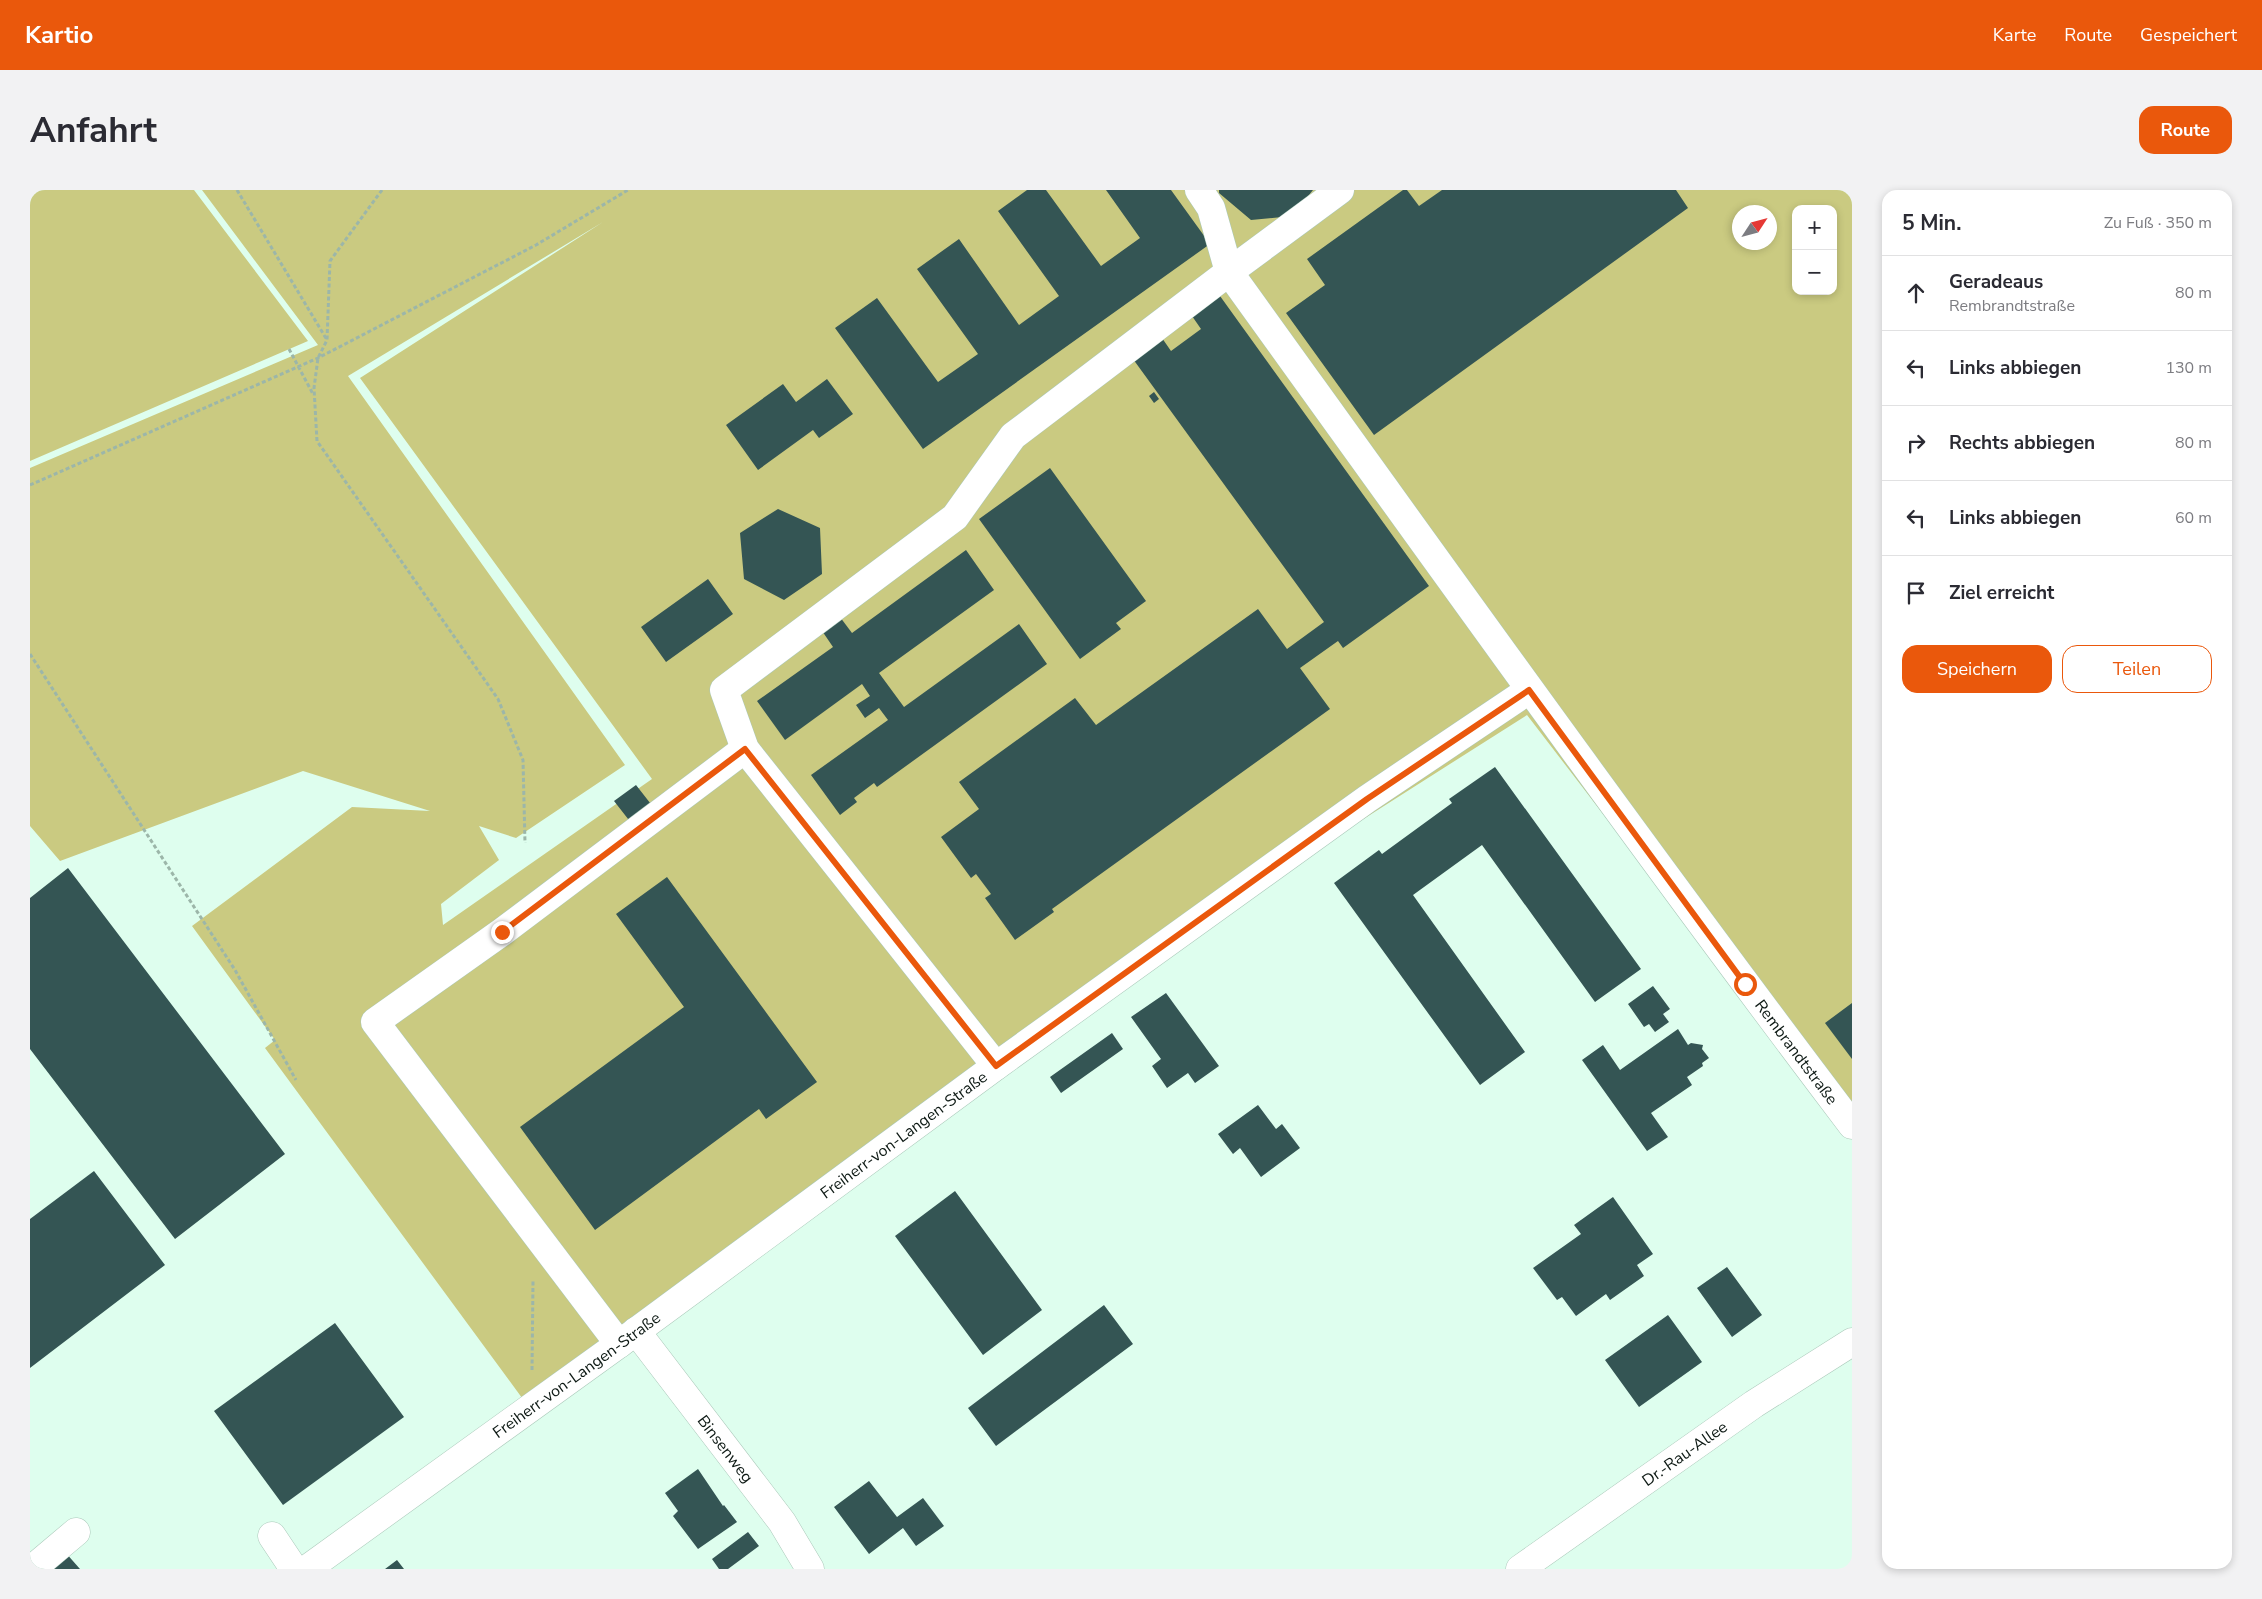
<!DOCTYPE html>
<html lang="de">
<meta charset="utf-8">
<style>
body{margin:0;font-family:"Nunito Sans",sans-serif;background:#f2f2f3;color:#2b2b33}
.controls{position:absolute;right:15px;top:15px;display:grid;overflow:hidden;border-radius:10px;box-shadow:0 2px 8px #0003}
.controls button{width:45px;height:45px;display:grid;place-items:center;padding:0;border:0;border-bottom:1px solid #e1e1e2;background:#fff;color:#2b2b33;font:25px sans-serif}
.compass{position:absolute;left:1702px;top:15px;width:45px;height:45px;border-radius:50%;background:#fff;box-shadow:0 2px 8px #0003;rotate:54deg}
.stop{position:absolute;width:15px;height:15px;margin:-11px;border:4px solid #ea580c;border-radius:50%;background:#fff}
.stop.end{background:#ea580c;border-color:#fff;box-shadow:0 1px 5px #0008}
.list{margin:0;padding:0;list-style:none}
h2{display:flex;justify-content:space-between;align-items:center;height:65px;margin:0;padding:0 20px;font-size:21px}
h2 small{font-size:16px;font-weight:400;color:#7c7c81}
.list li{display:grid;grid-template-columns:32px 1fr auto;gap:15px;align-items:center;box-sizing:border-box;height:75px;padding:0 20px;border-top:1px solid #e1e1e2}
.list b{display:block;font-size:19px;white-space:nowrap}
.list p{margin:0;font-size:16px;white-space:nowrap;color:#7c7c81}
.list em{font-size:16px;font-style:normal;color:#7c7c81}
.actions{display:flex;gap:10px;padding:15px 20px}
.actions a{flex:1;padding:11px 0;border:1px solid #ea580c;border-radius:15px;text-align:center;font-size:18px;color:#ea580c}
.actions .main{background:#ea580c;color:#fff}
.icon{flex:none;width:28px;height:28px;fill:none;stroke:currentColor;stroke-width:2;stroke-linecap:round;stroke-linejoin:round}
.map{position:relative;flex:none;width:1822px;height:1379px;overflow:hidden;border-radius:15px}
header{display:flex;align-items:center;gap:30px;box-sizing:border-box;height:70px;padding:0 25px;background:#ea580c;color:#fff}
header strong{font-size:24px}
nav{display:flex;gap:28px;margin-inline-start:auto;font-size:18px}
.intro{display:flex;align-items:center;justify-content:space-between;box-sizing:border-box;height:120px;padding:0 30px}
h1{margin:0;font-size:35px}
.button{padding:12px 22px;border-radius:15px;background:#ea580c;color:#fff;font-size:18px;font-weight:700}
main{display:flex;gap:30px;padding:0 30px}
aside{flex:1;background:#fff;border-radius:15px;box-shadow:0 2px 8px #0003}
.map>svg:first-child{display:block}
</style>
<header>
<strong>Kartio</strong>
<nav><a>Karte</a><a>Route</a><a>Gespeichert</a></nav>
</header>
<div class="intro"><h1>Anfahrt</h1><a class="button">Route</a></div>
<main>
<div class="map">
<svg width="1822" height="1379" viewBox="0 0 1822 1379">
<rect width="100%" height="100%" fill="#defeee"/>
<path fill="#caca81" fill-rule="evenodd" d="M0 0H164L278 151 0 271Z
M172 0H1822V948L1497 525 964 864 495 1212 235 858 245 850 162 736 322 617 400 621 273 581 30 671 0 636V278L288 155ZM1766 19H1803V101H1766ZM1710 22H1740V52H1710ZM573 32 330 188 622 589 413 735 411 714 469 670 449 636 486 648 595 575 318 186Z"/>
<path fill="#345554" d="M997 0H1016L1071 76 1110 48 1076 0H1141L1180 54 893 259 805 138 847 108 908 192 948 164 887 79 929 49 989 135 1029 106 968 21Z
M1189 0H1283L1262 26 1221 30 1189 3Z
M1373 0H1377L1389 16 1412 0H1646L1658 18 1344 245 1256 123 1295 95 1277 69Z
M1190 106 1399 396 1313 458 1308 451 1270 478 1300 519 1022 719 1024 722 985 750 955 708 961 704 946 684 941 688 911 647 949 619 929 592 1045 508 1066 535 1228 419 1257 459 1294 432 1103 169 1132 148 1141 161 1171 139 1162 126Z
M797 189 823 224 789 248 783 240 728 280 696 235 753 194 766 212Z
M1124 202 1129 209 1124 213 1119 206Z
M1020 278 1116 411 1086 433 1091 439 1050 469 949 329Z
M748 319 790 338 792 384 754 410 714 389 710 343Z
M936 360 964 400 849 483 874 517 989 434 1017 474 847 597 844 593 824 608 827 612 810 625 781 585 858 530 849 518 835 528 826 515 840 506 832 494 755 550 727 511 803 457 786 432 804 419 822 443Z
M678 389 703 424 636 472 611 437Z
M1465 577 1611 779 1565 812 1452 655 1383 705 1495 862 1450 895 1304 693 1349 660 1352 664 1422 613 1419 609Z
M606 595 624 618 602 634 584 611Z
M38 678 255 964 145 1049 0 859V708Z
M637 687 787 892 736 929 729 919 565 1040 490 937 654 817 586 724Z
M1623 796 1640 819 1633 824 1639 832 1625 842 1619 834 1614 837 1598 814Z
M1136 803 1189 876 1165 893 1158 883 1137 898 1122 876 1131 869 1101 827Z
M1822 813V869L1795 833Z
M1648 839 1658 855 1661 853 1673 855 1672 859 1679 868 1672 873 1673 876 1657 887 1662 895 1621 923 1638 947 1617 961 1552 870 1573 855 1590 880Z
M1082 843 1093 859 1031 903 1020 887Z
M1228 915 1246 939 1252 934 1270 958 1231 987 1210 958 1203 964 1188 944Z
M64 981 135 1075 0 1178V1029Z
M925 1001 1012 1120 953 1165 865 1046Z
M1583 1007 1623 1064 1607 1075 1614 1086 1580 1110 1576 1104 1546 1126 1532 1107 1527 1110 1503 1078 1551 1044 1544 1035Z
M1697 1077 1732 1125 1702 1147 1667 1098Z
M1074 1115 1103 1154 966 1256 938 1218Z
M1638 1125 1672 1172 1609 1217 1575 1170Z
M305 1133 374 1227 253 1315 184 1221Z
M668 1279 693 1316 694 1315 707 1332 668 1359 643 1326 648 1321 635 1303Z
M839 1291 867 1327 893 1308 914 1336 886 1356 873 1338 839 1364 804 1317Z
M718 1342 729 1356 698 1379H689L682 1369Z
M35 1362 50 1379H16Z
M367 1370 374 1379H355Z"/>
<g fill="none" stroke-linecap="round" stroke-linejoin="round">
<defs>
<g id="minor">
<path d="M1169 0 1181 18 1199 82 1310 0"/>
<path id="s1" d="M966 876 715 559 694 500 925 327 983 246 1199 82C1405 368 1609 654 1822 935"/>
<path id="s2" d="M606 1141 752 1332 780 1379"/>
<path d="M589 1154 345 832 472 742 715 559"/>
<path d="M242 1346 264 1379"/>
<path d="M2 1379 46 1342"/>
<path id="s3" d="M277 1379 589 1154 966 876 1337 609 1499 500"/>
<path id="s4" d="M1490 1379 1724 1214 1822 1152"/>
</g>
</defs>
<use href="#minor" stroke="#aac8b9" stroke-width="29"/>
<path stroke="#9cb6a9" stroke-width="3" stroke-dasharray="4 2.5" stroke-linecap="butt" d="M207 0 297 150
M352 0 300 71 297 150 288 168 284 198 287 251 468 509 493 570 495 653
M259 159 283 204
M0 295 288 168 506 55 598 0
M0 464 205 780 266 890
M502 1180 503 1091"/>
<use href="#minor" stroke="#fff" stroke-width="28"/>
</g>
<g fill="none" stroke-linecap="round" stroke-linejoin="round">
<path stroke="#ea580c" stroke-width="6" d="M472 742 715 559 966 876 1337 609 1499 500 1715 794"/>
</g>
<g text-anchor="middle" stroke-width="5" stroke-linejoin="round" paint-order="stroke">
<g font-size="16" fill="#0d1914" stroke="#fff">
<text dy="6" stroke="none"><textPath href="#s1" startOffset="2091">Rembrandtstraße</textPath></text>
<text dy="6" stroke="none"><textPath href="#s3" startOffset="738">Freiherr-von-Langen-Straße</textPath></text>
<text dy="6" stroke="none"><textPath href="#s3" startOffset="332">Freiherr-von-Langen-Straße</textPath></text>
<text dy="6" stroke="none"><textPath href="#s2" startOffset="148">Binsenweg</textPath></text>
<text dy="6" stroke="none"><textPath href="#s4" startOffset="201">Dr.-Rau-Allee</textPath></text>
</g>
</g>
</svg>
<div class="controls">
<button>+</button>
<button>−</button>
</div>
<svg class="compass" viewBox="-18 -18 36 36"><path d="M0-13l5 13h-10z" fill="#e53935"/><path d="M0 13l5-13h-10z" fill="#7c7c81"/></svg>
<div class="stop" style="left:1715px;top:794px"></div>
<div class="stop end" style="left:472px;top:742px"></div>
</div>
<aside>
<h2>5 Min.<small>Zu Fuß · 350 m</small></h2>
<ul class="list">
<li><svg class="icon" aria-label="ahead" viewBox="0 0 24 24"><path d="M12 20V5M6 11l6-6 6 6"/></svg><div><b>Geradeaus</b><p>Rembrandtstraße</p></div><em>80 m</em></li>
<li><svg class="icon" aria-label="left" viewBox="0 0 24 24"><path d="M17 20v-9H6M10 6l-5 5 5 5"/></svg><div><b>Links abbiegen</b></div><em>130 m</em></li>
<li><svg class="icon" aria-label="right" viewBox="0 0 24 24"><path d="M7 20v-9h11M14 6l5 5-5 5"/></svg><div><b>Rechts abbiegen</b></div><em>80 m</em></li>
<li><svg class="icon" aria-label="left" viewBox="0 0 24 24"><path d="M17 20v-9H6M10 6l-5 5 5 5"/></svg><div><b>Links abbiegen</b></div><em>60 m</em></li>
<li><svg class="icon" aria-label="arrive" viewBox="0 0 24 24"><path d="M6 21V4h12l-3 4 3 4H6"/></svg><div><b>Ziel erreicht</b></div></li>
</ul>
<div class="actions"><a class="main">Speichern</a><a>Teilen</a></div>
</aside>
</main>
